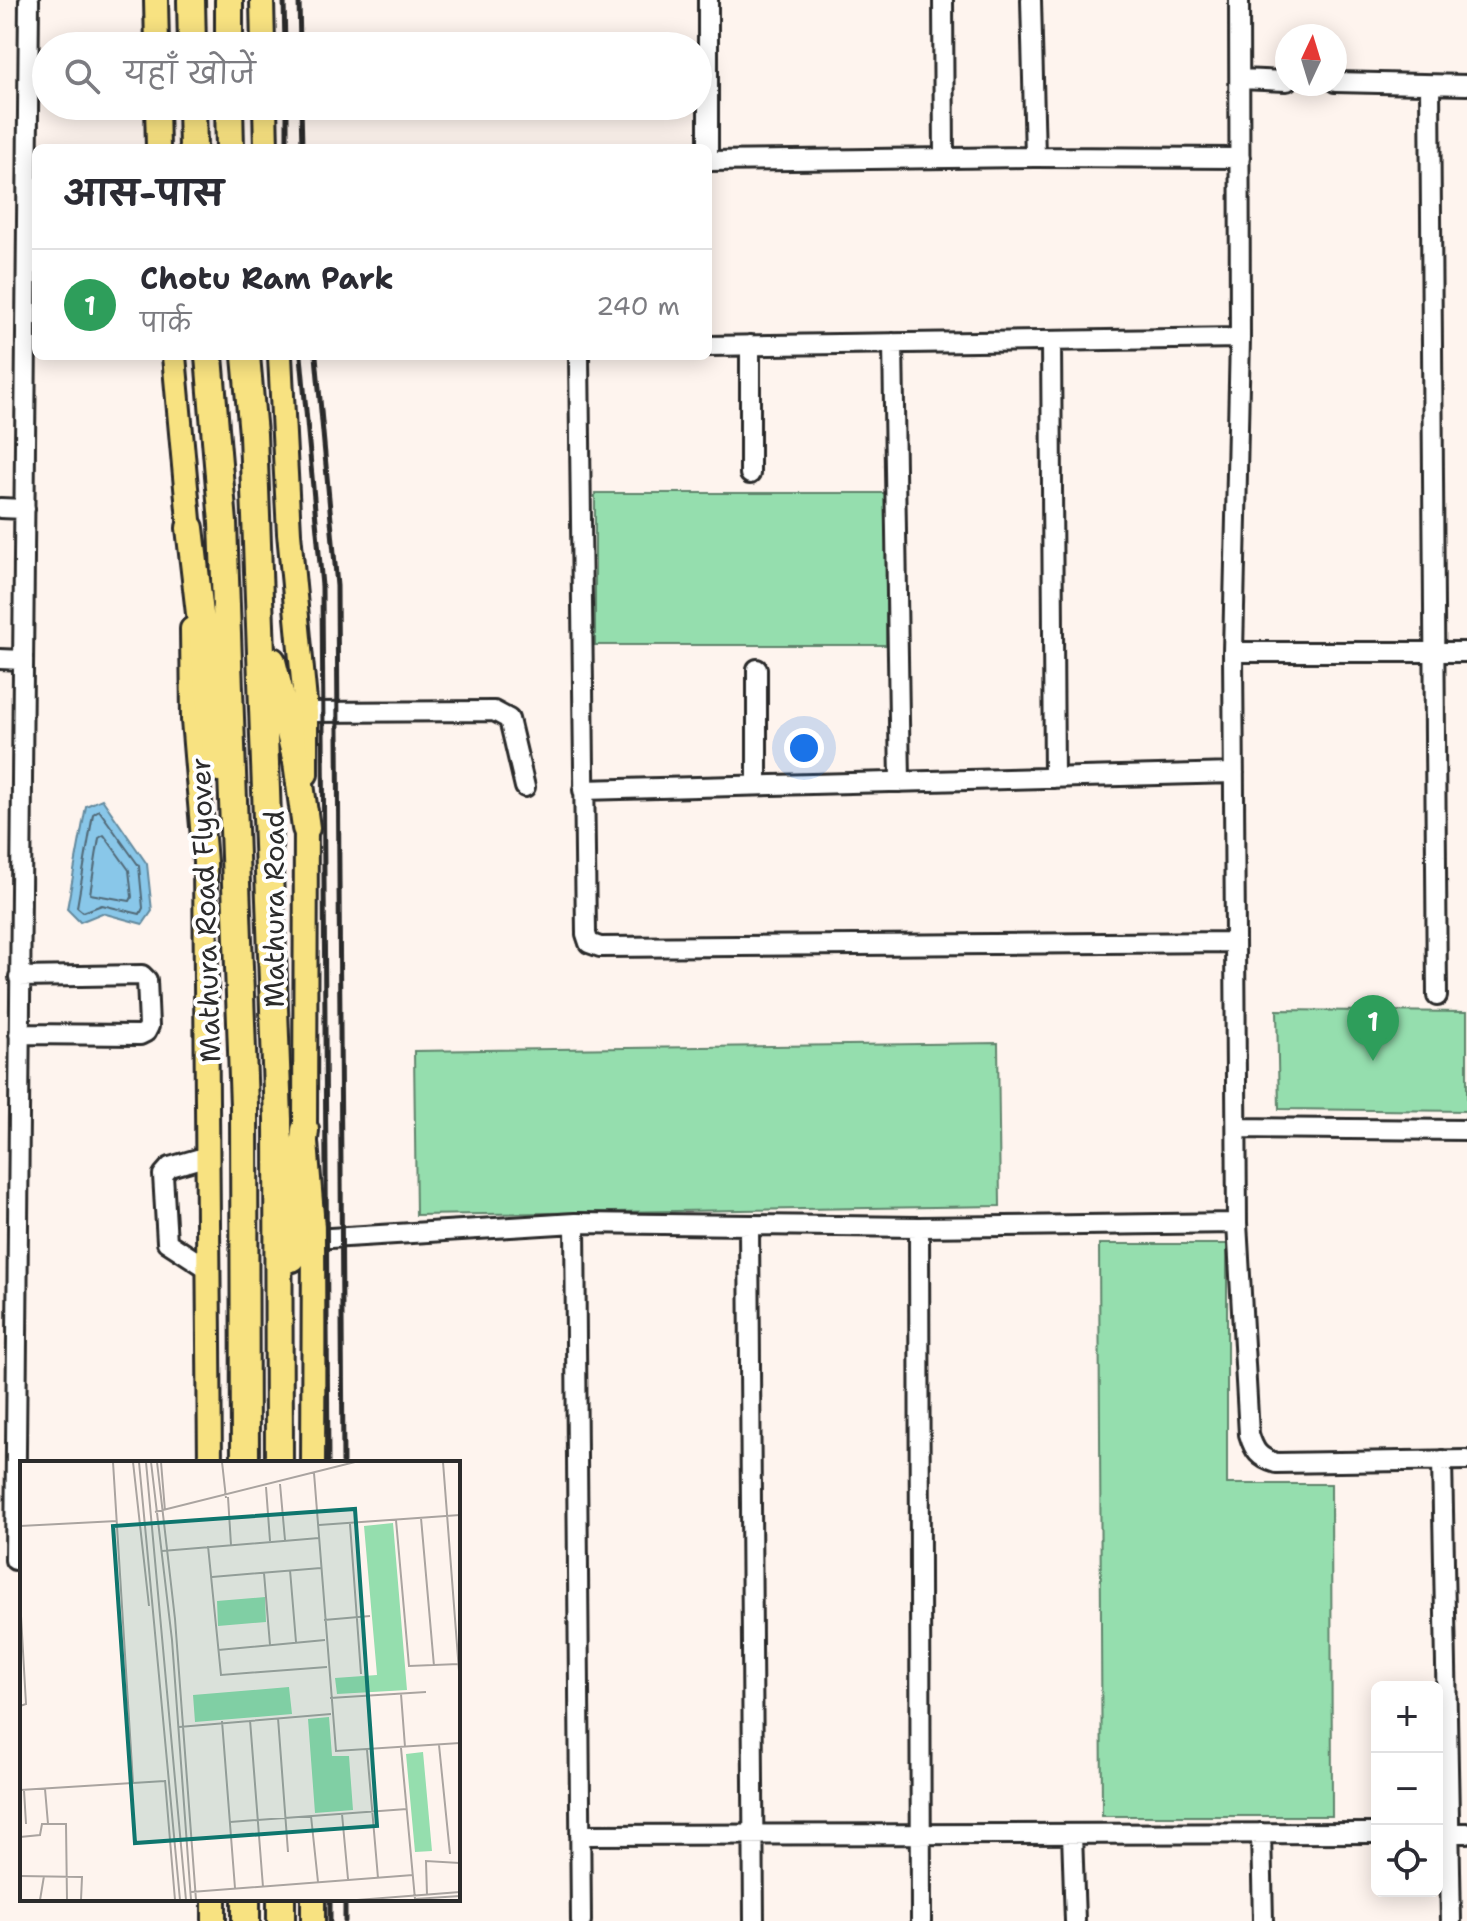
<!DOCTYPE html>
<html lang="hi">
<meta charset="utf-8">
<style>
body{margin:0;font-family:"Shantell Sans","Playpen Sans Deva",sans-serif;background:#f7f7f7;color:#2b2b33}
.controls{position:absolute;right:24px;bottom:24px;display:grid;overflow:hidden;border-radius:12px;box-shadow:0 4px 20px #0003}
.controls button{width:72px;height:72px;display:grid;place-items:center;padding:0;border:0;border-bottom:2px solid #e1e1e2;background:#fff;color:#2b2b33;font:40px sans-serif}
.compass{position:absolute;left:1275px;top:24px;width:72px;height:72px;border-radius:50%;background:#fff;box-shadow:0 4px 20px #0003;rotate:4deg}
.you{position:absolute;left:804px;top:748px;width:28px;height:28px;margin:-20px;border:6px solid #fff;border-radius:50%;background:#1a73e8;box-shadow:0 0 0 12px #1a73e833}
.badge{display:grid;place-items:center;width:52px;height:52px;border-radius:50%;background:#2563eb;color:#fff;font-size:26px;font-weight:700}
.pin{position:absolute;translate:-50% -66px;filter:drop-shadow(0 2px 4px #0008)}
.pin::after{content:'';position:absolute;top:42px;width:28px;height:24px;background:inherit;clip-path:polygon(0 0,100% 0,50% 100%)}
.list{margin:0;padding:0;list-style:none}
h2{display:flex;justify-content:space-between;align-items:center;height:104px;margin:0;padding:0 32px;font-size:34px}
h2 small{font-size:26px;font-weight:400;color:#7c7c81}
.list li{display:grid;grid-template-columns:52px 1fr auto;gap:24px;align-items:center;box-sizing:border-box;height:112px;padding:0 32px;border-top:2px solid #e1e1e2}
.list b{display:block;font-size:30px;white-space:nowrap}
.list p{margin:0;font-size:26px;white-space:nowrap;color:#7c7c81}
.list em{font-size:26px;font-style:normal;color:#7c7c81}
.icon{flex:none;width:44px;height:44px;fill:none;stroke:currentColor;stroke-width:2;stroke-linecap:round;stroke-linejoin:round}
.map{position:relative;flex:none;width:1467px;height:1921px;overflow:hidden}
.search{position:absolute;background:#fff;box-shadow:0 4px 20px #0003;left:32px;top:32px;width:680px;height:88px;display:flex;align-items:center;gap:20px;box-sizing:border-box;padding:0 28px;border-radius:44px;color:#7c7c81;font-size:30px}
.panel{position:absolute;background:#fff;box-shadow:0 4px 20px #0003;left:32px;top:144px;width:680px;height:216px;border-radius:12px}
.map>svg:first-child{display:block}
</style>
<div class="map">
<svg width="1467" height="1921" viewBox="0 0 1467 1921">
<rect width="100%" height="100%" fill="#fef4ee"/>
<filter id="ink" filterUnits="userSpaceOnUse"><feTurbulence type="fractalNoise" baseFrequency=".0125" numOctaves="2"/><feDisplacementMap in="SourceGraphic" scale="16" xChannelSelector="R" yChannelSelector="G"/><feConvolveMatrix kernelMatrix="1 2 1 2 8 2 1 2 1" color-interpolation-filters="sRGB"/></filter>
<g filter="url(#ink)">
<path fill="#95deae" stroke="#60846c" stroke-width="2" d="M595 493H886V645H595Z
M1277 1010 1467 1012V1111L1279 1109Z
M998 1043 1000 1206 416 1215 414 1051Z
M1099 1244H1227V1484H1331L1332 1816H1102Z"/>
<path fill="#89c7e9" stroke="#63899d" stroke-width="2" d="M102 799 147 864 152 911 143 924 102 913 80 922 67 909 86 806Z"/>
<g fill="none" stroke-linecap="round" stroke-linejoin="round">
<path stroke="#516977" stroke-width="2" d="M99 810 139 866 143 908 140 914 102 905 83 912 77 907 93 814Z
M104 835 129 870 132 897 130 901 90 894 99 838Z"/>
<defs>
<path id="minor" d="M708 0V161
M943 0 944 158
M1031 0 1035 157
M1239 0 1240 338 1233 652 1237 1223 1249 1434C1254 1451 1259 1458 1276 1463L1467 1460
M1240 79 1287 81
M1335 82 1467 85
M1430 85 1437 996
M708 161 1035 157 1240 158
M1051 341 1054 778
M893 343 900 782
M750 345V474
M708 346 1240 338
M579 356 586 934 589 943 600 947 1235 942
M0 508 25 509
M1233 652H1467
M0 659 23 660
M757 669V785
M306 712 494 711 509 719 525 787
M583 790 1234 773
M19 1034 140 1035 146 1032 149 1026 147 980 142 975 19 977
M1237 1128 1467 1130
M208 1156 170 1167 163 1175 167 1242 210 1270
M575 1223 581 1921
M749 1226 754 1921
M919 1227 921 1921
M314 1239 575 1223 919 1227 1237 1223
M1442 1460 1451 1921
M15 1560 29 0
M1261 1833 1263 1921
M1437 1833H1467
M1072 1834 1075 1921
M580 1835 1377 1833"/>
<path id="major" d="M156 0 157 46
M262 0 263 46
M157 106 158 148
M265 106 266 148
M174 356 191 542
M280 356 289 533 306 712V774
M192 629 193 720 205 862 210 1463
M306 812 305 1130 314 1239 313 1463
M214 1899V1921
M313 1899V1921"/>
<path id="highway" d="M191 0 192 46
M229 0V46
M192 106 193 148
M229 106 230 148
M209 356 223 523 244 1106 245 1463
M246 356 253 434 278 1119 279 1463
M190 528 218 768
M272 661 297 762 306 828
M292 1258 305 1130
M246 1899V1921
M281 1899V1921"/>
</defs>
<use href="#minor" stroke="#2b2b2b" stroke-width="24"/>
<use href="#major" stroke="#2b2b2b" stroke-width="28"/>
<use href="#highway" stroke="#2b2b2b" stroke-width="32"/>
<use href="#minor" stroke="#fff" stroke-width="18"/>
<use href="#major" stroke="#f8e281" stroke-width="22"/>
<use href="#highway" stroke="#f8e281" stroke-width="26"/>
<path stroke="#2b2b2b" stroke-width="5" d="M284 0 285 46
M299 0 300 46
M287 106V148
M301 106 302 148
M301 356 322 586 328 1463
M316 356 337 586 343 1463
M330 1921V1899
M345 1921V1899"/>
</g>
</g>
<g text-anchor="middle" stroke-width="8" stroke-linejoin="round" paint-order="stroke">
<g font-size="28" fill="#2b2b2b" stroke="#fff">
<text transform="translate(274 909) rotate(-90)" y="10">Mathura Road</text>
<text transform="translate(205 910) rotate(-92)" y="10">Mathura Road Flyover</text>
</g>
</g>
<g transform="translate(20 1461)">
<rect width="440" height="440" fill="#fef4ee"/>
<path d="M373 62 387 229 317 233 315 217 357 214 344 65ZM245 136 246 161 198 165 197 140ZM269 226 272 253 175 261 173 234ZM309 256 312 295H329L333 349 295 352 288 258ZM403 291 412 390 395 391 386 293Z" fill="#95deae"/>
<path fill="none" stroke="#aaa4a0" stroke-width="2" d="M93 1 113 322M113 1 129 145M119 1 160 439M126 1 166 439M131 1 152 179 171 439M137 1 155 158 176 439M141 1 145 50M202 1 206 37M423 1 440 223M294 12 316 290 440 282M260 23 265 79M246 26 250 80M208 36 211 84M135 51 335 1M401 57 414 205M376 59 389 205 439 203M330 63 341 213M299 64 440 54M0 65 97 60M188 85 201 214 307 206M142 90 299 77M270 109 276 181M244 112 250 184M192 116 301 107M304 159 350 155M198 189 305 179M381 233 385 286M310 237 406 231M0 245 6 243 1 155M258 257 268 391M230 259 243 426M202 260 215 427M159 266 311 253M419 284 430 393M381 287 395 438M347 289 358 417M145 319 155 439M25 328 28 363M0 329 145 320M4 329 6 363M322 353 328 418M291 355 298 421M210 361 387 348M0 376 20 374 22 363H46L47 439M0 415 62 416 61 439M171 431 393 414M407 434 406 400 440 402M20 439 24 415M337 439 440 431M380 439 440 435"/>
<path fill="#0f766e" fill-opacity="0.15" stroke="#0f766e" stroke-width="4" d="M335 48 357 365 115 382 93 65Z"/>
<rect width="440" height="440" fill="none" stroke="#2b2b2b" stroke-width="4"/>
</g>
</svg>
<div class="controls">
<button>+</button>
<button>−</button>
<button><svg class="icon" aria-label="locate" viewBox="0 0 24 24"><circle cx="12" cy="12" r="6"/><path d="M12 2v4M12 18v4M2 12h4M18 12h4"/></svg></button>
</div>
<svg class="compass" viewBox="-18 -18 36 36"><path d="M0-13l5 13h-10z" fill="#e53935"/><path d="M0 13l5-13h-10z" fill="#7c7c81"/></svg>
<div class="you"></div>
<div class="pin badge" style="left:1373px;top:1061px;background:#2e9e5b">1</div>
<div class="search"><svg class="icon" aria-label="search" viewBox="0 0 24 24"><circle cx="10" cy="10" r="6"/><path d="M15 15l6 6"/></svg>यहाँ खोजें</div>
<section class="panel">
<h2>आस-पास<small></small></h2>
<ul class="list">
<li><span class="badge" style="background:#2e9e5b">1</span><div><b>Chotu Ram Park</b><p>पार्क</p></div><em>240 m</em></li>
</ul>
</section>
</div>
